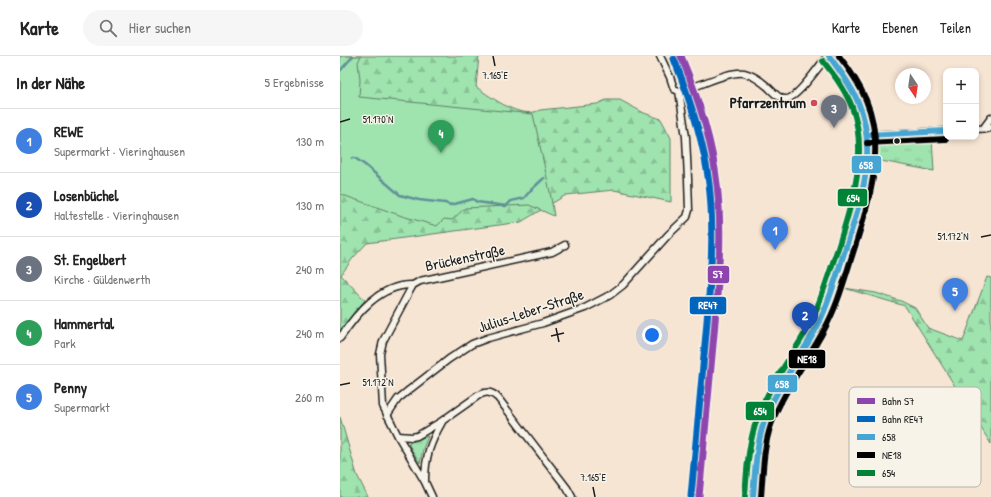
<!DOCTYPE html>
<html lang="de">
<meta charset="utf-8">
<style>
body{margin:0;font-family:"Patrick Hand",sans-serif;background:#f6f6f6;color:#222}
.controls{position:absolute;right:12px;top:12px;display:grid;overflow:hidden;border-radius:8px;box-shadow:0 2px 6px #0003}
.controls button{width:36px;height:36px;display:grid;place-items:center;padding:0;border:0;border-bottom:1px solid #e0e0e0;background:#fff;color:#222;font:20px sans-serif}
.compass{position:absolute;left:555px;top:12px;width:36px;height:36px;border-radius:50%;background:#fff;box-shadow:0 2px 6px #0003;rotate:167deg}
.you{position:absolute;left:312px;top:279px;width:14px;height:14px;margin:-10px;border:3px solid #fff;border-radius:50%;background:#1a73e8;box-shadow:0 0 0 6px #1a73e833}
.badge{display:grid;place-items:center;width:26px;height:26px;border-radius:50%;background:#d1495b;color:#fff;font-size:13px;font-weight:700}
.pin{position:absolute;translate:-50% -33px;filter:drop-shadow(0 1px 2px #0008)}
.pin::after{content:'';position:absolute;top:21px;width:14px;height:12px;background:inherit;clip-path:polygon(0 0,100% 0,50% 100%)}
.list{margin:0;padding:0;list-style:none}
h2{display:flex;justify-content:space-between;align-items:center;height:52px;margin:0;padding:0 16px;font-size:17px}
h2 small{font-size:13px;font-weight:400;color:#767676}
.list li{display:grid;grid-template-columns:26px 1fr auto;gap:12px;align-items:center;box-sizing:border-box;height:64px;padding:0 16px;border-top:1px solid #e0e0e0}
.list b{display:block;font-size:15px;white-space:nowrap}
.list p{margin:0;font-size:13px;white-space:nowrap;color:#767676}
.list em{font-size:13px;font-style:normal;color:#767676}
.icon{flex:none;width:22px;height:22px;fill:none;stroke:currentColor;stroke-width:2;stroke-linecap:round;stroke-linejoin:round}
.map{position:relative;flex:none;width:651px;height:441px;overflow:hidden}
header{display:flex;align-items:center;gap:24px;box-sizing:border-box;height:56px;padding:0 20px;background:#fff;border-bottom:1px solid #e0e0e0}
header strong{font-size:19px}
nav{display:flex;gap:22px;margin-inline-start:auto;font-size:14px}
.search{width:280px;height:36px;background:#f6f6f6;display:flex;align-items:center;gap:10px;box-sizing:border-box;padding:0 14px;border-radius:22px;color:#767676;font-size:15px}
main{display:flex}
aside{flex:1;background:#fff}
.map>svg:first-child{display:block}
</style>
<header>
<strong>Karte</strong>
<div class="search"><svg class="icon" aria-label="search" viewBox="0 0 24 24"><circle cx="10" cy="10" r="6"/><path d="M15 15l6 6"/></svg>Hier suchen</div>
<nav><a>Karte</a><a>Ebenen</a><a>Teilen</a></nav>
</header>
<main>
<aside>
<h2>In der Nähe<small>5 Ergebnisse</small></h2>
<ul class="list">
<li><span class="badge" style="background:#3f7fe0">1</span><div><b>REWE</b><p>Supermarkt · Vieringhausen</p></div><em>130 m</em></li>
<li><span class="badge" style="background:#1a4fb4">2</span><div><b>Losenbüchel</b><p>Haltestelle · Vieringhausen</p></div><em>130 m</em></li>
<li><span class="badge" style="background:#6b7280">3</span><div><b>St. Engelbert</b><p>Kirche · Güldenwerth</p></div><em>240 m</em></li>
<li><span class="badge" style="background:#2e9e5b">4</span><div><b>Hammertal</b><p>Park</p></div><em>240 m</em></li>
<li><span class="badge" style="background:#3f7fe0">5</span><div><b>Penny</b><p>Supermarkt</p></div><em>260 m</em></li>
</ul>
</aside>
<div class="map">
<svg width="651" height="441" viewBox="0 0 651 441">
<defs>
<pattern id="grass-tufts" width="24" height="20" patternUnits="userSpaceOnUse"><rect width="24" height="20" fill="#9fe3af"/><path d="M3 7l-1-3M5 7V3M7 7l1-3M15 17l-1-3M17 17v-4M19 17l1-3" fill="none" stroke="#88c296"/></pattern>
<pattern id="forest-firs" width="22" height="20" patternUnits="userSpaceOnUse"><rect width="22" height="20" fill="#9fe3af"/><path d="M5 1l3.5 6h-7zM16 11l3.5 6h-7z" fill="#88c296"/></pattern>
</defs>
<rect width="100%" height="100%" fill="#f7e5d4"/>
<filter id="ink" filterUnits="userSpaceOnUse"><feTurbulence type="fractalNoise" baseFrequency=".025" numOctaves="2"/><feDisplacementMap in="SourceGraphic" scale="8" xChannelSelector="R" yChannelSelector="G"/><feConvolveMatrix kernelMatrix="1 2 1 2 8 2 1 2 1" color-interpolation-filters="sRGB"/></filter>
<g filter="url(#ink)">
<path fill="url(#grass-tufts)" stroke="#5e8066" d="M592 82 594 115 536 104 538 86Z
M88 380 83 393 80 407 74 398 68 387Z"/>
<path fill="url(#forest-firs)" stroke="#5e8066" d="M0 0H139L136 31C153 42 180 64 200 54L257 48 266 44H280L304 57 321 63 331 82V146L274 134 226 139 181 166 27 187 13 202 1 219 25 244 0 275Z
M647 221 651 222V388L565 250 504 232 536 237 561 245 575 252 588 272 623 285Z
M0 361 17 419 28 441H0Z"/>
<path fill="#9fe3af" stroke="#5e8066" d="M0 0H21L18 6 20 24 19 41 193 58 210 136 214 160 189 149 125 152 112 164 104 163 97 170 62 160 0 138Z"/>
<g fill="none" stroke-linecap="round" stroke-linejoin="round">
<path stroke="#619198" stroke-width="2.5" d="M0 15 13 0
M12 102H15L25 109 60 139 79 144 105 147 111 149 133 143 137 146 166 150 171 145 184 142 191 134 204 122"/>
<defs>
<path id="minor" d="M320 0 330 21 334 33 339 35C357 32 386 15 404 17 413 19 421 25 428 31 432 35 439 43 445 43 455 45 481 8 487 0
M636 73 651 72
M646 73 645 70 651 62
M527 79 606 75
M225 189 212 196 80 225 73 229 69 236 43 285 40 298 43 350 58 380 72 381 77 380 102 365 139 339C147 335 152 336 158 342L227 432 232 441
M0 282C17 257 40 228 73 229
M47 359 58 343 69 334 109 303 132 288 148 282 203 267 245 252 270 239 283 229 328 179 347 161 349 154 348 123 346 81 339 35
M58 380 85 426 92 441
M85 425C85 401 90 387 102 366"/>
<path id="secondary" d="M413 441C415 413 416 384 427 358 439 328 463 298 478 269 489 246 496 222 504 198 529 125 546 63 489 0"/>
</defs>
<use href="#minor" stroke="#1c1c1c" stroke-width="9"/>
<use href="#secondary" stroke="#1c1c1c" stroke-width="12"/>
<use href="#minor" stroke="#f7f3e8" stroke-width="6"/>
<use href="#secondary" stroke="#f7f3e8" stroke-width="9"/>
<defs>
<path id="bus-1" d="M527 79 606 75
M413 441C415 416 416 390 424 366 436 331 460 303 477 271 489 248 496 221 504 197 520 150 539 94 518 46 511 29 500 15 489 0"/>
<path id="bus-2" d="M527 87 606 83
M421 441C423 417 423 392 431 369 443 335 467 306 484 274 497 251 504 225 512 200 528 151 547 94 526 44 519 27 510 14 499 0"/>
<path id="bus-3" d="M405 440C407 415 408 388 417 363 429 328 454 299 471 266 482 242 489 217 498 192 512 147 529 97 512 51 505 33 494 19 483 5"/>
</defs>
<use href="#bus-1" stroke="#f7f3e8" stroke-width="9"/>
<use href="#bus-2" stroke="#f7f3e8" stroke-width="9"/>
<use href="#bus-3" stroke="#f7f3e8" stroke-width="9"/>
<use href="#bus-1" stroke="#47a5d3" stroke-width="6"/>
<use href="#bus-2" stroke="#000" stroke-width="6"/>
<use href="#bus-3" stroke="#008237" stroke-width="6"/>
<defs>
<path id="rail-1" d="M341 0C358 41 372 83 377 128 383 178 378 228 374 278 369 333 364 387 359 441"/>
<path id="rail-2" d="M334 3C350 43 364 85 369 128 375 178 370 227 366 277 361 331 356 386 351 440"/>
</defs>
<use href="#rail-1" stroke="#f7f3e8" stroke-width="10"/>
<use href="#rail-2" stroke="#f7f3e8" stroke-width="10"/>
<use href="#rail-1" stroke="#8e44ad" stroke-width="7"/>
<use href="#rail-2" stroke="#0065bd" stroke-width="7"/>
</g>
</g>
<path fill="none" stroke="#1c1c1c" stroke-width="1.5" d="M153 0 155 10M0 66 10 63M641 181 651 179M216 272 219 286M211 280 224 277M0 329 10 327M253 431 255 441"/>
<circle fill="#d1495b" stroke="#f7f3e8" stroke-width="1.5" cx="474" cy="47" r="4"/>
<circle fill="#1c1c1c" stroke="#f7f3e8" stroke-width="1.5" cx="557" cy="85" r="3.5"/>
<g text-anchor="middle" stroke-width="3" stroke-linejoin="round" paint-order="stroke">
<g font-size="15" font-weight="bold" fill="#1c1c1c" stroke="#f7f3e8" text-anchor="end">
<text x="466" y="52">Pfarrzentrum</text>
</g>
<g font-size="15" fill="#1c1c1c" stroke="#f7f3e8">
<text transform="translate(125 202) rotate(-12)" y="5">Brückenstraße</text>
<text transform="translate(191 255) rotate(-18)" y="5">Julius-Leber-Straße</text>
</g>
</g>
<rect x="509" y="331" width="132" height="100" rx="6" fill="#f7f3e8" stroke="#b5b2ab" stroke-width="1"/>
<rect x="517" y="342" width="18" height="6" fill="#8e44ad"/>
<rect x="517" y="360" width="18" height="6" fill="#0065bd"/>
<rect x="517" y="378" width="18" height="6" fill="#47a5d3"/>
<rect x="517" y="396" width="18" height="6" fill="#000"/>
<rect x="517" y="414" width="18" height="6" fill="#008237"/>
<g font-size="11" fill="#1c1c1c">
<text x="542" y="349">Bahn S7</text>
<text x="542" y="367">Bahn RE47</text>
<text x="542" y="385">658</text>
<text x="542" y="403">NE18</text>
<text x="542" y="421">654</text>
</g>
<g font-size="10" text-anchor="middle" fill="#1c1c1c" stroke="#f7f3e8" stroke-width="3" stroke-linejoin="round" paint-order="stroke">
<text x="155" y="23">7.165°E</text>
<text x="38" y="67">51.170°N</text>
<text x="613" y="184">51.172°N</text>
<text x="38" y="330">51.172°N</text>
<text x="253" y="425">7.165°E</text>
</g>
<g stroke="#f7f3e8" stroke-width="1.5">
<rect x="511" y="99" width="31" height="19" rx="4" fill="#47a5d3"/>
<rect x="497" y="132" width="31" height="19" rx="4" fill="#008237"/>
<rect x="367" y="209" width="23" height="19" rx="4" fill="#8e44ad"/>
<rect x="349" y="240" width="38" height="19" rx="4" fill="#0065bd"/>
<rect x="448" y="293" width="38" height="20" rx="4" fill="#000"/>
<rect x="427" y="318" width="31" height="19" rx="4" fill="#47a5d3"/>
<rect x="405" y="345" width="30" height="20" rx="4" fill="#008237"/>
</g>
<g font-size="11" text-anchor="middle" font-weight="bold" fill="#fff">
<text x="526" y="113">658</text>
<text x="513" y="146">654</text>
<text x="378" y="222">S7</text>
<text x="368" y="253">RE47</text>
<text x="467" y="307">NE18</text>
<text x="442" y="332">658</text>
<text x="420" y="359">654</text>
</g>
</svg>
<div class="controls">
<button>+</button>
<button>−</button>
</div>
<svg class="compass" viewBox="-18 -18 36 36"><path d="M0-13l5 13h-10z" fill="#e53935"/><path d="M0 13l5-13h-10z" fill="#767676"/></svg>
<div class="you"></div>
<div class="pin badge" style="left:435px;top:194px;background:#3f7fe0">1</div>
<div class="pin badge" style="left:465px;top:279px;background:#1a4fb4">2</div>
<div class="pin badge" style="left:494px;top:72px;background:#6b7280">3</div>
<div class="pin badge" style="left:101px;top:97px;background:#2e9e5b">4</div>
<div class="pin badge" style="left:615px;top:255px;background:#3f7fe0">5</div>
</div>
</main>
